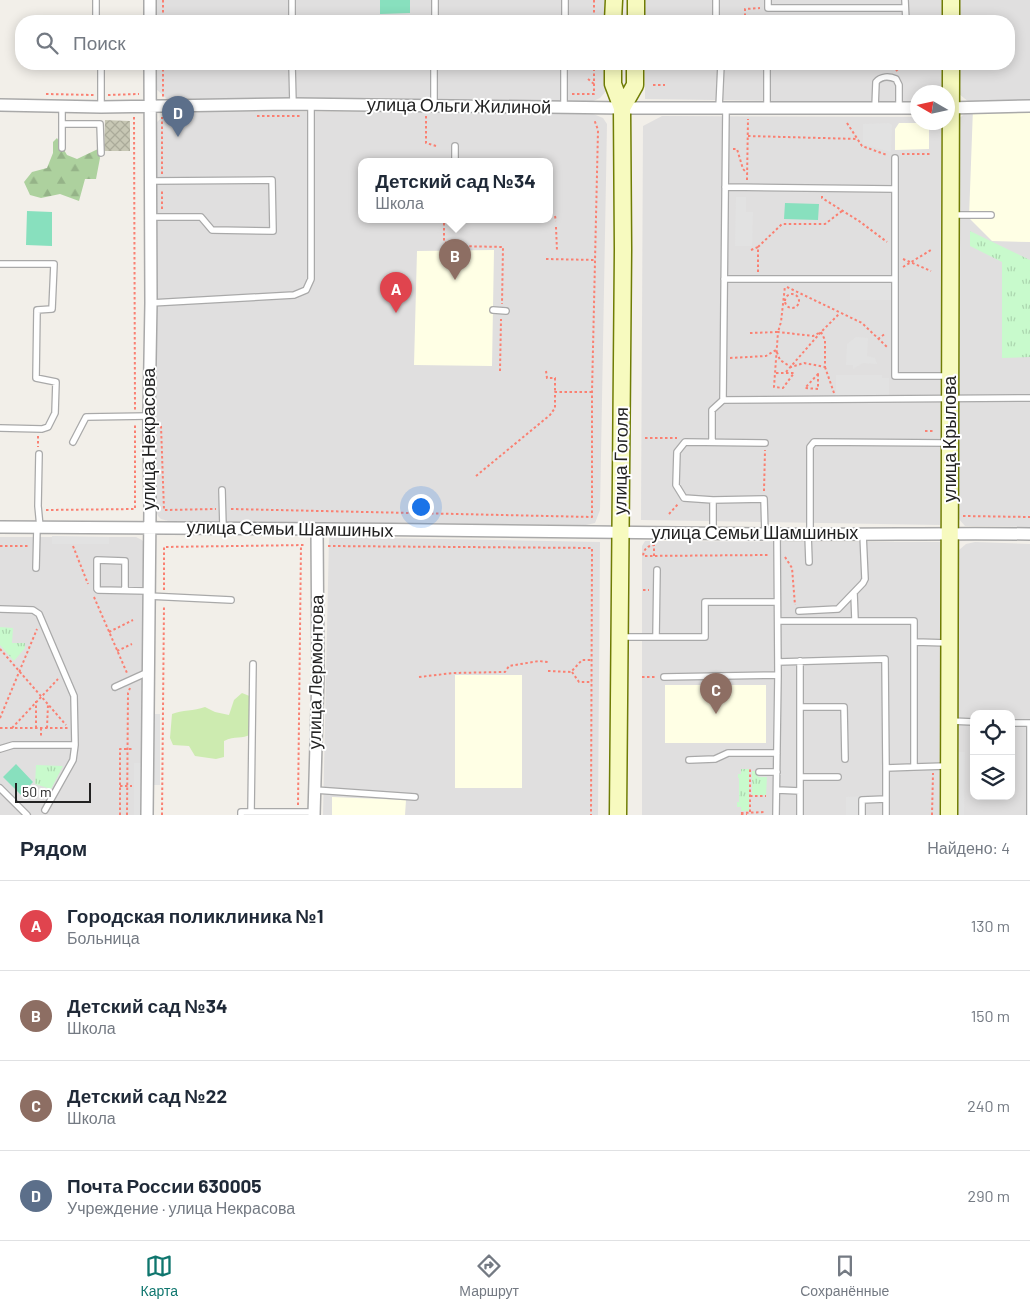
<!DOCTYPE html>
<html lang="ru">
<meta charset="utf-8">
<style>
body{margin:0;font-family:Barlow,sans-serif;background:#f6f6f7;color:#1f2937}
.controls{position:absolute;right:15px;bottom:15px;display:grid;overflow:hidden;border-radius:10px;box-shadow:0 2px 12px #0003}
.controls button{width:45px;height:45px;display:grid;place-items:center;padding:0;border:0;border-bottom:1px solid #e0e1e3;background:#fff;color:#1f2937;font:25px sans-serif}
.compass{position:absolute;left:910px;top:85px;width:45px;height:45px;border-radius:50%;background:#fff;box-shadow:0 2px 12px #0003;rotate:279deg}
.scale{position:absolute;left:15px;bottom:12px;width:76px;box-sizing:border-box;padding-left:5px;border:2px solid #222;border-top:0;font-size:14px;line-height:18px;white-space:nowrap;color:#222;-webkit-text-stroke:4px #fff;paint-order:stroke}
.you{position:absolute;left:420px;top:506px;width:18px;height:18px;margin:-12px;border:4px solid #fff;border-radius:50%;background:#1a73e8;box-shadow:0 0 0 8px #1a73e833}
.badge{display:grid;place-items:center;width:32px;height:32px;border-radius:50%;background:#0f766e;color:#fff;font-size:16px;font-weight:700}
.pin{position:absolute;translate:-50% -41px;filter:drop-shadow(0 1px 2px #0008)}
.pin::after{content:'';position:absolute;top:26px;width:18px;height:15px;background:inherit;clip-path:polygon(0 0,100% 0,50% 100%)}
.popup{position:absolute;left:358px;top:158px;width:195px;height:65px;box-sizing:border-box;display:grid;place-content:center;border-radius:10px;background:#fff;filter:drop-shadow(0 1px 4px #0005);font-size:16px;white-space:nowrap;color:#747a83}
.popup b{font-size:19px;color:#1f2937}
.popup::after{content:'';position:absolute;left:50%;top:100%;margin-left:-10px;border:10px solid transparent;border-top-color:#fff}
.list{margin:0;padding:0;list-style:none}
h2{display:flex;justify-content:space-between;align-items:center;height:65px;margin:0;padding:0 20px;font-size:21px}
h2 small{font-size:16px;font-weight:400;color:#747a83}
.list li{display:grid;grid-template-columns:32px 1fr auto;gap:15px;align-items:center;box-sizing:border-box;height:90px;padding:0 20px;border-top:1px solid #e0e1e3}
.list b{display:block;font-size:19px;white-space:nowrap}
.list p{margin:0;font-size:16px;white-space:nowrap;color:#747a83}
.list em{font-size:16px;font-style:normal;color:#747a83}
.icon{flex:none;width:28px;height:28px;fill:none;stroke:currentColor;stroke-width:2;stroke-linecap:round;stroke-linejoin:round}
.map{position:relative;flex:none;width:1030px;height:815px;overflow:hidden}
.search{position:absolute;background:#fff;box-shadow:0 2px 12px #0003;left:15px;right:15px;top:15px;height:55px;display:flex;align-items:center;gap:12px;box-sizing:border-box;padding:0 18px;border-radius:20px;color:#747a83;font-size:19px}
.sheet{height:425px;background:#fff}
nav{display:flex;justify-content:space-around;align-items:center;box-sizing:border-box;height:70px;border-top:1px solid #e0e1e3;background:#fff;font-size:14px;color:#747a83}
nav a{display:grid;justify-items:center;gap:2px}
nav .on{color:#0f766e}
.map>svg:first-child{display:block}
</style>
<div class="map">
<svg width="1030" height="815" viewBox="0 0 1030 815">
<defs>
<pattern id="construction-cross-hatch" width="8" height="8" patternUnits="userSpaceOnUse" patternTransform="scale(1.25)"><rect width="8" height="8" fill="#c7c7b4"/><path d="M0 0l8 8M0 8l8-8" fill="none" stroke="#abab9a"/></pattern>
<pattern id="forest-firs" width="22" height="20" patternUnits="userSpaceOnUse" patternTransform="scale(1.25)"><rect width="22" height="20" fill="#add19e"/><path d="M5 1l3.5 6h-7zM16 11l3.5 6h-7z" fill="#95b388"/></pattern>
<pattern id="park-tufts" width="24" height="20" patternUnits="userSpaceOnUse" patternTransform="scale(1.25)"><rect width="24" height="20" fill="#c8facc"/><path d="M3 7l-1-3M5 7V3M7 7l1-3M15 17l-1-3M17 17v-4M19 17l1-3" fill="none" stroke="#acd6af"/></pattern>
</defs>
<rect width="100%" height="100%" fill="#f2efe9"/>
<path fill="#e0dfdf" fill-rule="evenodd" d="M156 0H606V21H156Z
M645 0H943L942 21H645Z
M960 0H1030V102H969L959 94V64H1009V21H959Z
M156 64H606V91L600 98 591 102 167 99 155 88Z
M645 64H942L941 92H918L917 103 645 99Z
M169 111 591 113 603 118 607 124 600 510 595 523 586 525 168 521 161 519 158 516 154 505 157 122ZM361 161H549V219H361Z
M966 113H1030V527L965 526 958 518V119Z
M662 116 917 117 918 122 941 123 940 525 641 520 643 126Z
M0 537H136L142 540 145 545 143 815H0Z
M329 537 600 542 598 815H323Z
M645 541 941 542 939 815H642V546Z
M975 542 1030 544V815H956L959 550 966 544ZM974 714H1011V796H974Z"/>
<path fill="#ffffe5" d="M1030 107V242L992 241 969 218 973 108Z
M899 123H923L929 129V149L895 150V129Z
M494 250 492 366 414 365 417 251Z
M455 675H522V788H455Z
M665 685H766V743H665Z
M332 797 406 800 405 815H332Z"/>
<path fill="url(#construction-cross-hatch)" d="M105 120 130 121V151H104Z"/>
<path fill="#cdebb0" d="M242 693 252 697 251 734C242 740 235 735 224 741V757L216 759 195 756 189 746 173 745 170 738 172 714C182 710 194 711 205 707L215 712 229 715 234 700Z"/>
<path fill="url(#forest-firs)" d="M57 138 67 155 77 159 98 149 100 158 96 179H85L79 201 60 194 41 198 30 195 24 182 32 172 47 168 53 153V142Z"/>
<path fill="url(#park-tufts)" d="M970 231 1030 260V357L1002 358V262L970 246Z
M0 627 13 628 12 643H25V648L14 661 0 645Z
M36 765 63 766 51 789 35 784Z
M741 769H749V811H741V807H737V802H739V778H738V774H741Z
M752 771H758V777H767L766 795H752Z"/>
<path fill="#88e0be" d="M380 0H410V13L380 14Z
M785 203 819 204 818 220 784 219Z
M27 211 52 212V246L26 245Z
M16 764 33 782 21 795 3 777Z"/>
<path fill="#e2e2e2" d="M889 123 892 125 891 152 863 144V124Z
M736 197H746V212H753L752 246H735Z
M850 279H894V300H850Z
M856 337 868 338 867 356 875 358 877 364 863 363 853 369V365H846L847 344Z
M836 375H882V378H889V396L836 397Z
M52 536 109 537V544H52Z
M153 714H160V785H153Z
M956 752H965L964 815H955Z
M134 763H141V815H134Z
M866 796V815H846V797Z"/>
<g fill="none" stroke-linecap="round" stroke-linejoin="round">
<defs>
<path id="lane" d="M292 0V21
M716 0V21
M768 0V8H905
M905 0 906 21
M96 21V0
M435 21V0
M565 21V0
M101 64V107
M292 64 293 104
M564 64V107
M767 70V108
M434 105V64
M719 108 721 64
M875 108 876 82C881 76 889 76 896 79L899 85V108
M62 124H100L101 153
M62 148V105
M895 158V376H948
M455 161V146
M150 181 272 180 273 231 212 230 201 217H150
M725 187 894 189
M952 215H991
M0 264H54L52 309 37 310 36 378 56 382 55 413 48 427 42 429 0 428
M724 279H894
M151 303 294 295 306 290 311 279V104
M493 310 506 311
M723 400 1030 398
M73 442 86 417 149 416
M712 442V410L723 400 726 108
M39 454 38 506 40 527
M222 490 223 527
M713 500 764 499 765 534
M713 533V500L684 498 676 485 677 452 685 442 765 443
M808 534 809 562
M810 534V447L814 442 948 443
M36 568 37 527
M125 590V561L97 560V589L98 590 148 591
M854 593 855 620
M148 596 231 600
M0 609 33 610 39 614 74 696 75 745H13L0 749
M799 611 838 609 863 583 865 579 863 534
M778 621H914V767L886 768V815
M620 637H705V602H777
M656 637 657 570
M915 642 948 643
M778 662 885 659 886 768
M664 677 778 675
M115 687 148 672
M801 707H844L845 759
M951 721 974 722
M1011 723H1030
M1030 723V815
M689 760 715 759 728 753H777
M914 767 946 766
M759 772H777
M800 777H838
M0 788 27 815
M315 790 415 797
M777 790 800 791
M45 810 73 760 75 745
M251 812 253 664
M241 815V812H314
M776 815 778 675 777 534
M800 815V661
M862 815V800L886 799"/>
<path id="street" d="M150 21V0
M0 105 101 107 293 104 622 108H918
M948 108 1030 106
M0 527C255 527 511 531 766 534 854 535 942 533 1030 534
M147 815 150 509 149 416 151 303 150 64
M314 815 318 674 317 529"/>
<path id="secondary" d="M636 0V21
M613 21 614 0
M951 21V0
M613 64V84L622 108 623 250 618 815
M622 108 635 85V64
M949 815 951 64"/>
</defs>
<use href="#lane" stroke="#a9a9a9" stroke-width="8"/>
<use href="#street" stroke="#a9a9a9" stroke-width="14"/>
<use href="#secondary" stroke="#707d05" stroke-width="19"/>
<path stroke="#fa8072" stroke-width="2" stroke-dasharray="2.5 2.5" stroke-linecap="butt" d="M163 0V21
M594 0V21
M299 19 388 20 389 21
M745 21V9L760 8
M163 64V97
M896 71 903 64
M588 79 594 84
M653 85H665
M46 94 94 95
M572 94H594V64
M108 95 139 94
M257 116H302
M426 116V143L436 146
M134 117 135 410
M847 123 862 146 887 155
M748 136 858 139
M733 149H737L743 169 747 173
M902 154H932
M162 174V117
M747 180 748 119
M822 196V198L859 221 887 242
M162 209V189
M555 216 556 221
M447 219 444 223V242L455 246 503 247 502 304
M556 227 557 251
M751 250 758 247
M546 259 595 260
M903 259 931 271
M903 267 931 250
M758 272V247L782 224H825L842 211
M787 287 862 323 887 347
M785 301a7 7 0 1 1 14 0a7 7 0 1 1-14 0Z
M750 333 778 332 781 322 785 286
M878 339 886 333
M730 358 766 356 776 350 780 360 791 367 804 363 825 367V340L821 332
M825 367 834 393
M500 371 501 319
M546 371 547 378H555V392
M786 372 821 332 840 313
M776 373H794L783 388 774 387 778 332 813 336 821 332
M818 374V389L805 388Z
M161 426 164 510 216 509
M925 431H935
M38 436V447
M645 438H677
M476 476 550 415 555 408V392H592
M764 491 765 450
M231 509 592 517V392L598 130 594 119
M46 510 135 509V425
M669 514 679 503
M963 516 1030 517
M0 546H30
M73 546 88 584
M328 546 592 548 591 815
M654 556V545C647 546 644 549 643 556L769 555
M785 557 792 568 795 605
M164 590V547L306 545
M643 590H649
M94 597 127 673
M109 632 133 620
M0 649 66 725
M117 651 132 644
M548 671 571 672 582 660H592
M572 672 579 682H592
M419 677 453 673 505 672 509 666 539 661 548 662
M642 677H657
M0 718 37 629
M0 728H68
M12 728 58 679
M36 728V701
M41 728V738
M47 728 48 704
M120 786H132
M750 796H766
M298 805 301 545
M750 812V769
M741 813 766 812
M741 814 747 815
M120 815V749H132
M127 815 128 693 130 688
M162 815 164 605
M932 815 933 773"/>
<use href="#lane" stroke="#fff" stroke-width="5.5"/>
<use href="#street" stroke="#fff" stroke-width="11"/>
<use href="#secondary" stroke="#f7fabf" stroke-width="16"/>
</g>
<g text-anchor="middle" stroke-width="4" stroke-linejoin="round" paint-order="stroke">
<g font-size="18" fill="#222" stroke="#fff">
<text transform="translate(459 106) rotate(1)" y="6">улица Ольги Жилиной</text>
<text transform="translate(149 439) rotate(-90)" y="6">улица Некрасова</text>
<text transform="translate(950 439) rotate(-90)" y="6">улица Крылова</text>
<text transform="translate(621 461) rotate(-89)" y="6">улица Гоголя</text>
<text transform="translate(290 529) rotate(1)" y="6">улица Семьи Шамшиных</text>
<text x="755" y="539">улица Семьи Шамшиных</text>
<text transform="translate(316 672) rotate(-89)" y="6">улица Лермонтова</text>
</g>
</g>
</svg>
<div class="controls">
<button><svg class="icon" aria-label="locate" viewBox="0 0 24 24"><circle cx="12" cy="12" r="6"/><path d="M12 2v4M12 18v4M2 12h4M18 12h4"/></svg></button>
<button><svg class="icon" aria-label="layers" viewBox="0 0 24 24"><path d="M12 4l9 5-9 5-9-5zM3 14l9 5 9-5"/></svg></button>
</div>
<svg class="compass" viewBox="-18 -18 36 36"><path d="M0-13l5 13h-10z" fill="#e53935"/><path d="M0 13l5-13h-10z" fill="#747a83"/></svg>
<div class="scale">50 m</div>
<div class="you"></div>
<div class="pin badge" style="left:396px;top:313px;background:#e0444e">A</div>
<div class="pin badge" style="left:455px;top:280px;background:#8d6e63">B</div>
<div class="popup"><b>Детский сад №34</b>Школа</div>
<div class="pin badge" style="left:716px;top:714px;background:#8d6e63">C</div>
<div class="pin badge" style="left:178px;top:137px;background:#5c6f8a">D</div>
<div class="search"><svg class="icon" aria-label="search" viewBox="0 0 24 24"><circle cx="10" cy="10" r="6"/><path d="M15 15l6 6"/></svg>Поиск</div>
</div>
<section class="sheet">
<h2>Рядом<small>Найдено: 4</small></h2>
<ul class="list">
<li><span class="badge" style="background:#e0444e">A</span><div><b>Городская поликлиника №1</b><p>Больница</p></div><em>130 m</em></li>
<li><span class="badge" style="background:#8d6e63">B</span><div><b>Детский сад №34</b><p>Школа</p></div><em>150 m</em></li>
<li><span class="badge" style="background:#8d6e63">C</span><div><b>Детский сад №22</b><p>Школа</p></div><em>240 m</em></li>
<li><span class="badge" style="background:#5c6f8a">D</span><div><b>Почта России 630005</b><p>Учреждение · улица Некрасова</p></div><em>290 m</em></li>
</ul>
</section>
<nav>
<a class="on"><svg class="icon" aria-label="map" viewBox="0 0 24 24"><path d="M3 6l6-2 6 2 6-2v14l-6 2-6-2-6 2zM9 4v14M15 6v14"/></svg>Карта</a>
<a><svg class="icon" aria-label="directions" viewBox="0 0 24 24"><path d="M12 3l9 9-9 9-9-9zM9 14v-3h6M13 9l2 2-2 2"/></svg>Маршрут</a>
<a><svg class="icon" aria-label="saved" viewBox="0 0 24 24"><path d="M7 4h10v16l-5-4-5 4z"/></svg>Сохранённые</a>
</nav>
